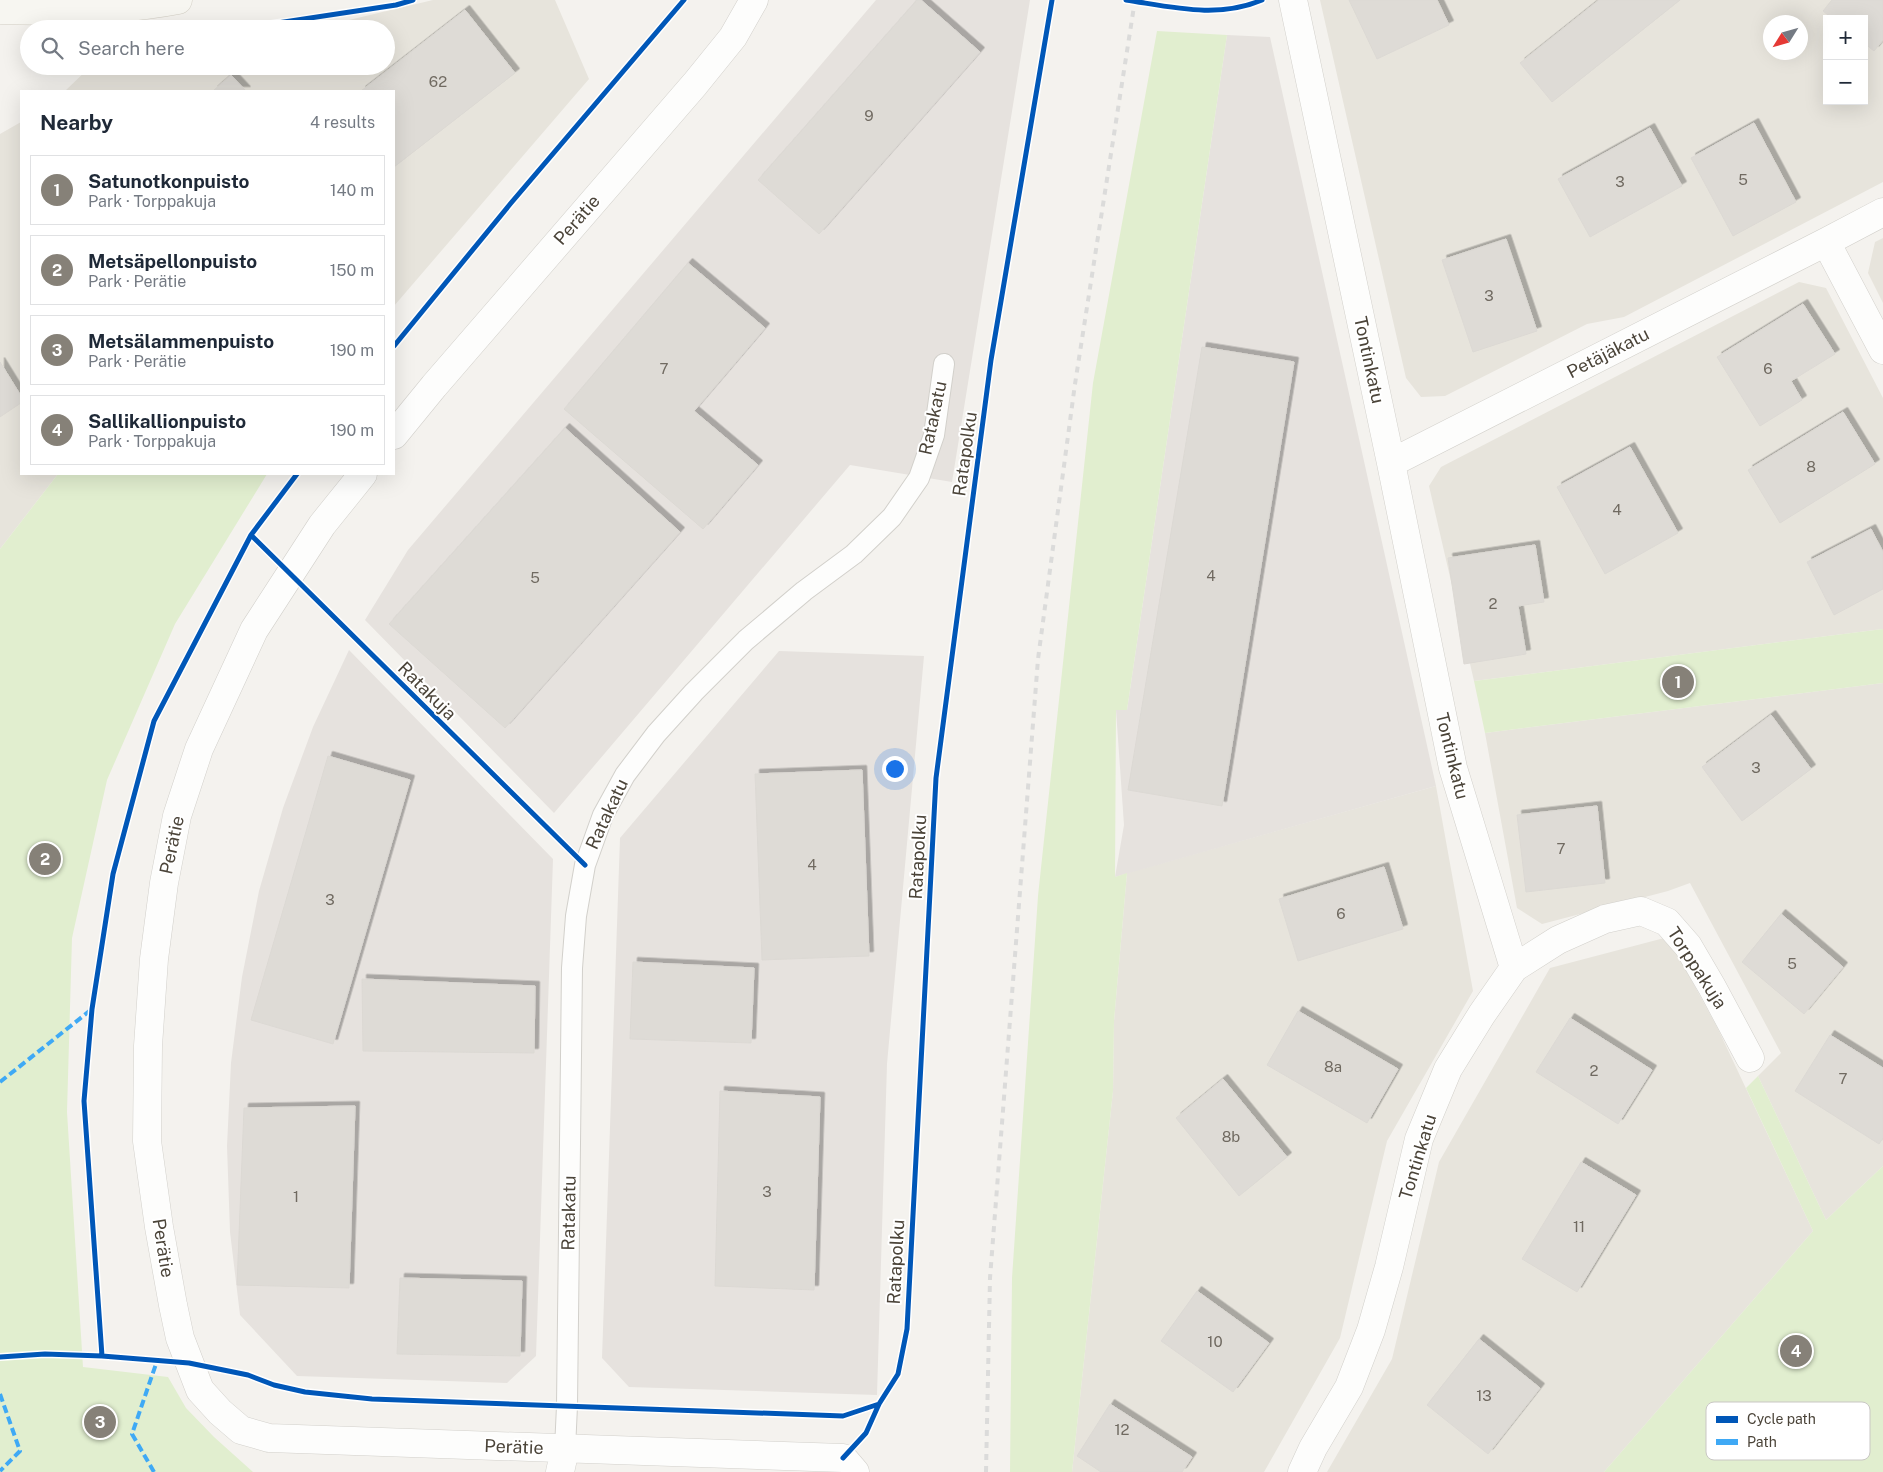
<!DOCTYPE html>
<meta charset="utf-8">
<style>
body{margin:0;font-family:"Public Sans",sans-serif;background:#f2f2f3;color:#1f2937}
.controls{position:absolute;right:15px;top:15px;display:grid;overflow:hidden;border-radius:0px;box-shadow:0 5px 20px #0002}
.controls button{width:45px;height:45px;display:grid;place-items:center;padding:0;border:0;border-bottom:1px solid #e0e1e3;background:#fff;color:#1f2937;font:25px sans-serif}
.compass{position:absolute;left:1763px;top:15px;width:45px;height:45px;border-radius:50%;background:#fff;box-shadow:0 5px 20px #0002;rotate:233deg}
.you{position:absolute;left:894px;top:768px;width:18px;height:18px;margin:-12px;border:4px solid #fff;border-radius:50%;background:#1a73e8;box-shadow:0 0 0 8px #1a73e833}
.badge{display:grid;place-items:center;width:32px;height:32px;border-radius:50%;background:#868178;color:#fff;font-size:16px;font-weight:700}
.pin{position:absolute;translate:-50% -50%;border:2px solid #fff;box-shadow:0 1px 5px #0006}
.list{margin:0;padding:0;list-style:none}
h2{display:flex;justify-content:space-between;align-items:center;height:65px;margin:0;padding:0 20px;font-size:21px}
h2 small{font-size:16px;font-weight:400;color:#747a83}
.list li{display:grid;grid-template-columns:32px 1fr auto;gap:15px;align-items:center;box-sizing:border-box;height:70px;margin:0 10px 10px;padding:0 10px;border:1px solid #e0e1e3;border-radius:0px}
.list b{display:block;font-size:19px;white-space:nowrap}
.list p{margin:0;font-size:16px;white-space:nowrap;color:#747a83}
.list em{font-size:16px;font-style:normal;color:#747a83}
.icon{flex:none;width:28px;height:28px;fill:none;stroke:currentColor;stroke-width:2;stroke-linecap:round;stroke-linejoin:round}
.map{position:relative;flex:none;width:1883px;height:1472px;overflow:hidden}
.search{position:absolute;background:#fff;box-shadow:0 5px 20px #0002;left:20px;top:20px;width:375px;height:55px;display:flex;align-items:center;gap:12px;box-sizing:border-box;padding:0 18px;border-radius:28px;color:#747a83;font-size:19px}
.panel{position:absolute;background:#fff;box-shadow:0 5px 20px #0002;left:20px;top:90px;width:375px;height:385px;border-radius:0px}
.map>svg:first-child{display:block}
</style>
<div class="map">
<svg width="1883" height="1472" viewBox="0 0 1883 1472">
<defs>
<filter id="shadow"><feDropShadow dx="4.5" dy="-4.5" stdDeviation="0" flood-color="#0004"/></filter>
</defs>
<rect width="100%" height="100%" fill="#f4f2ee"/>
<path fill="#e7e4dc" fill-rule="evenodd" d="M433 0H555L589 79 394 306V91H65L91 66H386V29H311Z
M1320 0H1883V182L1624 317 1587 324 1445 396 1421 397 1406 378ZM1827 19H1864V101H1827ZM1770 22H1800V52H1770Z
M21 122V474H58L0 549V134Z
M1883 238V303L1868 273 1875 242Z
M1799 282 1826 288 1883 398V629L1474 681 1429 486 1441 467Z
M1883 683V1166L1826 1220 1758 1076 1781 1053 1690 883 1668 891 1542 924 1517 908 1485 733Z
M1436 786 1473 991 1387 1141 1340 1338 1264 1472H1072L1113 1091 1114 1021 1127 873Z
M1668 937 1718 1029 1813 1231 1604 1472H1327L1392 1359 1439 1162 1550 968Z"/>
<path fill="#e6e2de" d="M876 0H1030L952 482 850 465 554 813 365 620 408 550Z
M1227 35 1270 37 1436 786 1115 877 1124 825 1116 710H1127Z
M349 650 553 859 536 1356 507 1383 297 1376 240 1315 230 1232 227 1146 231 1063 242 977 259 891 283 808 313 727Z
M779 651 924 656 887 1064 877 1395 629 1387 602 1358 620 838Z"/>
<path fill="#e1eecf" d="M1157 31 1227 35 1127 710H1116L1115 877 1127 873 1114 1021 1113 1091 1072 1472H1010L1012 1278 1038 896 1093 383Z
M58 474H267L175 624 107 780 72 938 67 1112 83 1367 168 1377 186 1408 214 1437 253 1472H0V549Z
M1883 629V683L1485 733 1474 681Z
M1758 1076 1826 1220 1883 1166V1472H1604L1813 1231 1746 1088Z"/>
<path fill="#dedbd6" stroke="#dcd9d4" filter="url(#shadow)" d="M917 0H921L980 52 819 234 758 180Z
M1349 0H1437L1449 25 1377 59Z
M1599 0H1680L1552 102 1520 63Z
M1832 0H1883V40L1874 51 1864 43V19H1833L1823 11Z
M465 10 515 73 394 167V91H361Z
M231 75 246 91H213Z
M1754 123 1796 202 1733 236 1691 158Z
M1650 128 1682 186 1590 237 1558 179Z
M1506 239 1537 331 1473 352 1442 260Z
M688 263 765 328 694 411 758 465 703 529 564 409Z
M1803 304 1835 354 1791 381 1802 400 1760 426 1717 357Z
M1202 347 1294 362 1222 806 1128 790Z
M0 362 21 396V403L0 417Z
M1843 412 1875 464 1780 523 1748 470Z
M565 428 680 532 505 728 389 624Z
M1630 447 1678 533 1605 574 1557 487Z
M1871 529 1883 552V589L1834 615 1807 562Z
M1535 545 1544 602 1518 606 1526 654 1464 664 1448 558Z
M1771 715 1811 769 1742 821 1702 767Z
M328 756 410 780 333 1044 251 1020Z
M862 770 869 956 762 960 755 774Z
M1597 806 1605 883 1526 892 1517 815Z
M1384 867 1403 929 1298 961 1279 899Z
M1781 914 1843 967 1804 1014 1742 962Z
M633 962 754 968 751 1043 630 1039Z
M362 979 535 986 534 1053 363 1051Z
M1298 1011 1398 1069 1367 1123 1267 1065Z
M1570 1018 1652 1070 1618 1124 1536 1072Z
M1830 1035 1883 1068V1138L1879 1144 1795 1091Z
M1223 1079 1287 1157 1239 1196 1176 1118Z
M720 1091 820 1097 814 1290 715 1286Z
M355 1106 349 1288 237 1285 244 1108Z
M1581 1162 1636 1195 1577 1292 1522 1259Z
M400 1278 522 1281 520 1356 397 1354Z
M1197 1291 1269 1343 1233 1392 1161 1341Z
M1479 1339 1540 1388 1488 1454 1427 1405Z
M1110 1404 1192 1457 1182 1472H1101L1077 1456Z"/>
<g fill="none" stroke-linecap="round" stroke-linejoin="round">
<defs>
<path id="lane" d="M565 1449 567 1406 572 968 576 916 585 865 603 815 625 775 656 734 694 692 746 640 804 591 854 554 892 517 919 478 934 435 944 364"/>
<path id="street" d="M1293 0 1391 463 1453 768 1514 968 1482 1014 1448 1069 1419 1139 1389 1267 1371 1330 1349 1387 1313 1448 1302 1472
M1826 242 1883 350
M394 435 434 386 695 84 733 37 754 0
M1391 463 1826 242 1883 212
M363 474 322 525 254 630 199 749 177 816 164 883 154 959 148 1046 147 1141 159 1227 173 1305 180 1338 200 1390 220 1412 241 1430 269 1438 843 1458 855 1472
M1514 968 1558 940 1605 919 1641 911 1667 922 1688 946 1712 987 1750 1058
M560 1472 565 1449"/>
<path id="secondary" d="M0 10C59 12 120 11 178 0"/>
</defs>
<use href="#lane" stroke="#d2d0cb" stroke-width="22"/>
<use href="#street" stroke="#d2d0cb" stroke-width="29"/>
<use href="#secondary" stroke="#d3cfc5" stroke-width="29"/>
<use href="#lane" stroke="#fdfdfc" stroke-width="20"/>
<use href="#street" stroke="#fdfdfc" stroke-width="28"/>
<use href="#secondary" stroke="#f7f6f1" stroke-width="28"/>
<path stroke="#dbdbda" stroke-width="4" stroke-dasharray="6 6" stroke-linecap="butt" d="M986 1472 990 1278 1038 659 1075 384 1135 0"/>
<path stroke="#3fa9f5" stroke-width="4" stroke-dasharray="8 4" stroke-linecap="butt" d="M0 1082 92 1009
M0 1394 20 1451 0 1471
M154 1472 132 1434 157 1361"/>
<defs>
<path id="cycleway" d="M1126 0C1172 7 1218 19 1262 0
M238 29 396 5 413 0
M394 346 511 203 684 0
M297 474 251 535 154 721 113 874 92 1009 84 1101 102 1356 189 1363 248 1375 274 1385 305 1392 372 1399 843 1416 879 1404 898 1374 907 1329 936 778 991 360 1052 0
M251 535 585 865
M0 1357 45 1354 102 1356
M843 1458 866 1433 879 1404"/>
</defs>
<use href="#cycleway" stroke="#fff" stroke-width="8"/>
<use href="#cycleway" stroke="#0057b8" stroke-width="5"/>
</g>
<g text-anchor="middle" stroke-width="4" stroke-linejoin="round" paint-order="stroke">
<g font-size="15" fill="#706a61">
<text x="438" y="87">62</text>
<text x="869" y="121">9</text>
<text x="1743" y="185">5</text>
<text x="1620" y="187">3</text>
<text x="1489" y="301">3</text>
<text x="664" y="374">7</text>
<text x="1768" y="374">6</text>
<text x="1811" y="472">8</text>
<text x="1617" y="515">4</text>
<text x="1211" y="581">4</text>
<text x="535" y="583">5</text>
<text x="1493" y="609">2</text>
<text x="1756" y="773">3</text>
<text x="1561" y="854">7</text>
<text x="812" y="870">4</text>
<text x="330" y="905">3</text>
<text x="1341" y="919">6</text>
<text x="1792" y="969">5</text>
<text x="1333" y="1072">8a</text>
<text x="1594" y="1076">2</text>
<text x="1843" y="1084">7</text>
<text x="1231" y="1142">8b</text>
<text x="767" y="1197">3</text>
<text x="296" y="1202">1</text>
<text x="1579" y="1232">11</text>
<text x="1215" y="1347">10</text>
<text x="1484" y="1401">13</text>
<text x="1122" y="1435">12</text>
</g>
<g font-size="18" fill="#4b4439" stroke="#fff">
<text transform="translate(577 220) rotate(-49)" y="6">Perätie</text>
<text transform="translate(1608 353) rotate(-27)" y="6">Petäjäkatu</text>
<text transform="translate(1369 360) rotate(78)" y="6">Tontinkatu</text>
<text transform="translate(933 418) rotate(-78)" y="6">Ratakatu</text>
<text transform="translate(965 454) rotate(-82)" y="6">Ratapolku</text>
<text transform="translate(427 691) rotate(45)" y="6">Ratakuja</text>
<text transform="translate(1452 756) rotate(76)" y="6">Tontinkatu</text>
<text transform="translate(607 814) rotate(-65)" y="6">Ratakatu</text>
<text transform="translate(172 845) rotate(-78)" y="6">Perätie</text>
<text transform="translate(918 857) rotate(-87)" y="6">Ratapolku</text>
<text transform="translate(1697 968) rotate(57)" y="6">Torppakuja</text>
<text transform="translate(1418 1157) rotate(-73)" y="6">Tontinkatu</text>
<text transform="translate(569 1213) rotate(-89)" y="6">Ratakatu</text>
<text transform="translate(163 1248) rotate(81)" y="6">Perätie</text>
<text transform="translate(896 1262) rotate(-87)" y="6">Ratapolku</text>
<text transform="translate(514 1447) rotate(2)" y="6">Perätie</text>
</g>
</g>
<rect x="1706" y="1402" width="164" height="58" rx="8" fill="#fff" stroke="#c9c7c4" stroke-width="1"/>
<rect x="1716" y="1416" width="22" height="7" fill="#0057b8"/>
<rect x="1716" y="1439" width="22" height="6" fill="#3fa9f5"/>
<g font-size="14" fill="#4b4439">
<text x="1747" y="1424">Cycle path</text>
<text x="1747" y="1447">Path</text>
</g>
</svg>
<div class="controls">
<button>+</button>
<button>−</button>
</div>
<svg class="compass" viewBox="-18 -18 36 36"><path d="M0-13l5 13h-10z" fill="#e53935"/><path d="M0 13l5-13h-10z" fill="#747a83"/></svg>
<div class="you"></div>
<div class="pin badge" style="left:1678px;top:682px">1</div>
<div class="pin badge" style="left:45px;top:859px">2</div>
<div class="pin badge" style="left:100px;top:1422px">3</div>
<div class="pin badge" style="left:1796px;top:1351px">4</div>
<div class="search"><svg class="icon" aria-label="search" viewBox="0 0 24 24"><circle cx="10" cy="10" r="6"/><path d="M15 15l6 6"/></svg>Search here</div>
<section class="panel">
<h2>Nearby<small>4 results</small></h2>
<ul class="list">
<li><span class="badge">1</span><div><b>Satunotkonpuisto</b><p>Park · Torppakuja</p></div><em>140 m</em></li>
<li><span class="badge">2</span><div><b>Metsäpellonpuisto</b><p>Park · Perätie</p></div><em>150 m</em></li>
<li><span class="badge">3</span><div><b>Metsälammenpuisto</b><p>Park · Perätie</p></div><em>190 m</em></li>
<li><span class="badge">4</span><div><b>Sallikallionpuisto</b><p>Park · Torppakuja</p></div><em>190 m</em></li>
</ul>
</section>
</div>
